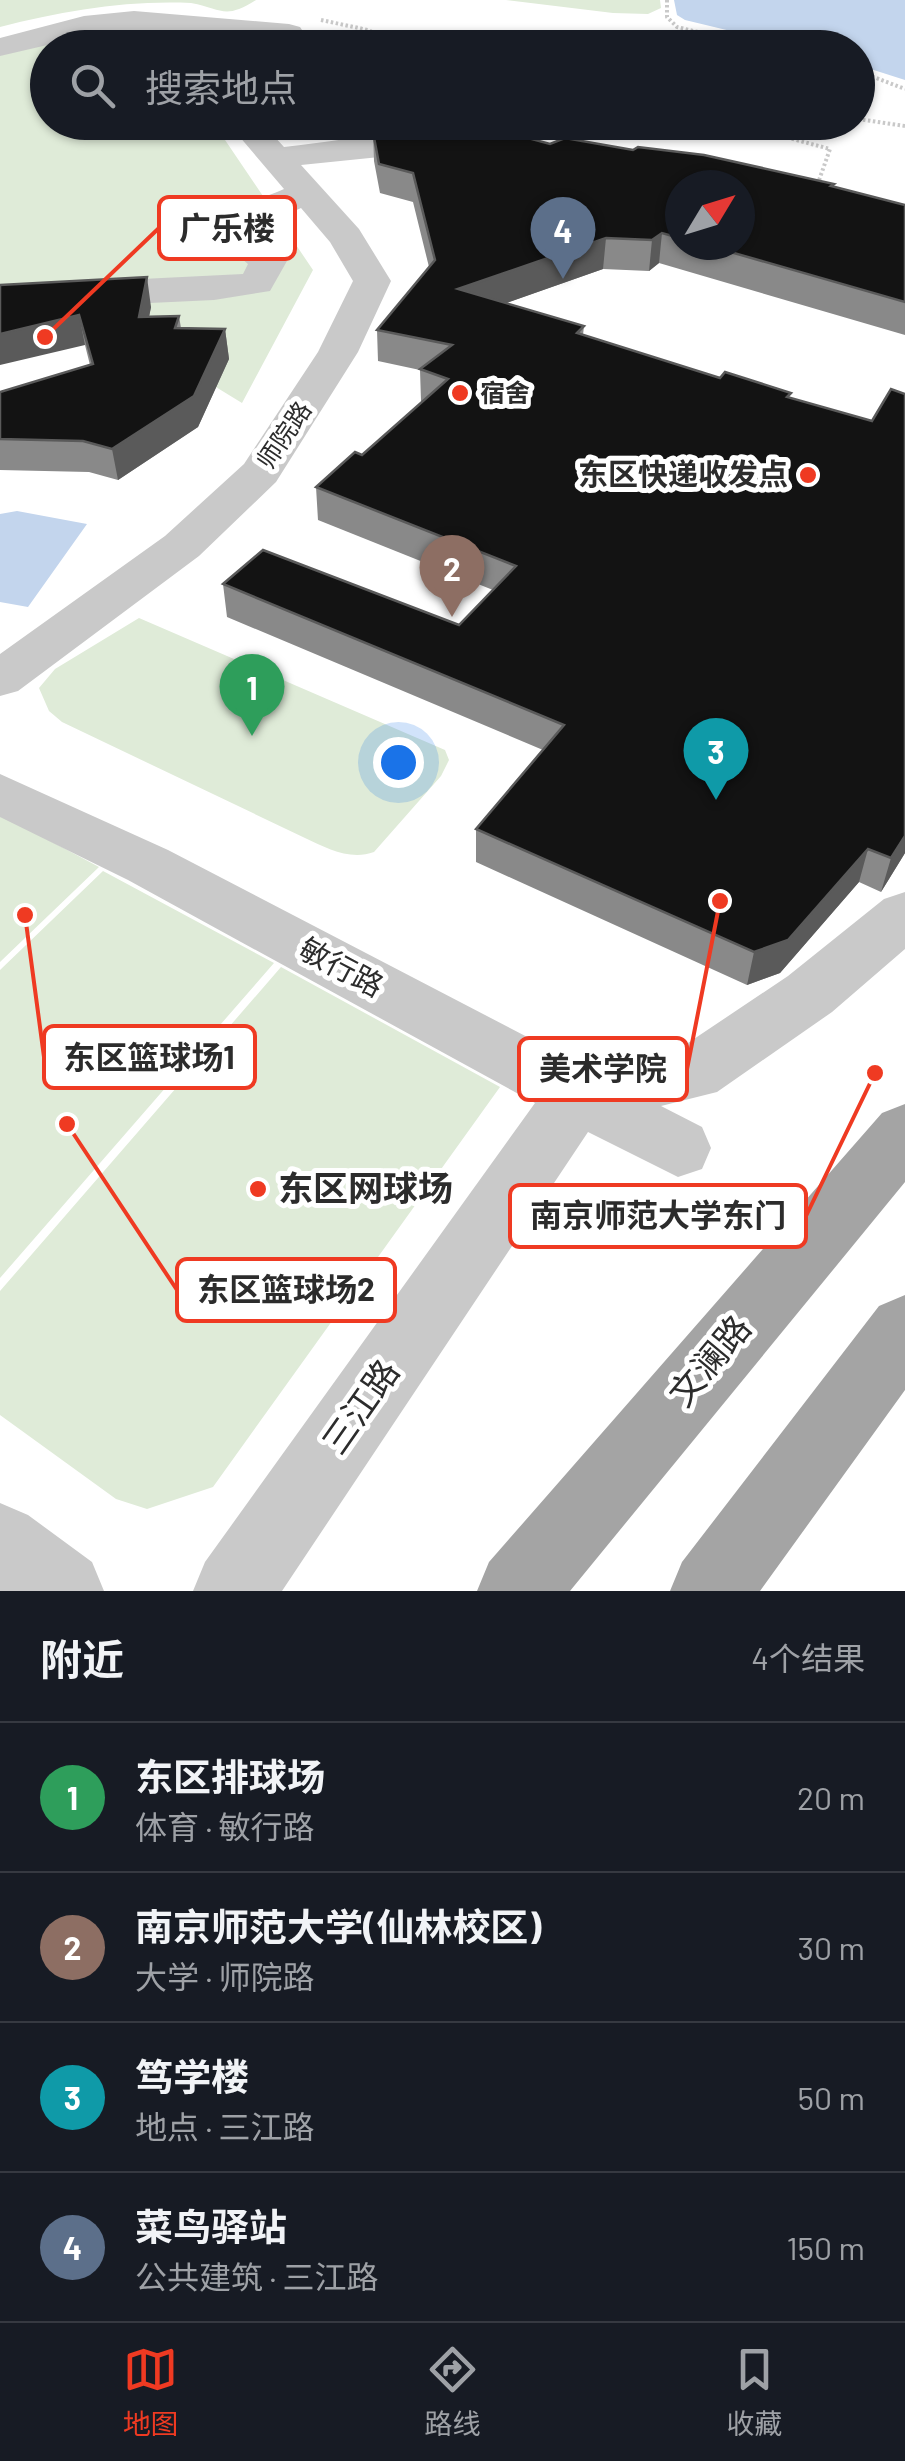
<!DOCTYPE html>
<html lang="zh">
<meta charset="utf-8">
<style>
body{margin:0;font-family:Barlow,"Noto Sans SC",sans-serif;background:#242831;color:#f1f3f6}
.compass{position:absolute;left:665px;top:170px;width:90px;height:90px;border-radius:50%;background:#171b24;box-shadow:0 2px 8px #0004;rotate:52deg}
.you{position:absolute;left:398px;top:762px;width:35px;height:35px;margin:-25px;border:8px solid #fff;border-radius:50%;background:#1a73e8;box-shadow:0 0 0 15px #1a73e833}
.badge{display:grid;place-items:center;width:65px;height:65px;border-radius:50%;background:#ef3a22;color:#fff;font-size:32px;font-weight:700}
.pin{position:absolute;translate:-50% -82px;filter:drop-shadow(0 2px 5px #0008)}
.pin::after{content:'';position:absolute;top:52px;width:35px;height:30px;background:inherit;clip-path:polygon(0 0,100% 0,50% 100%)}
.list{margin:0;padding:0;list-style:none}
h2{display:flex;justify-content:space-between;align-items:center;height:130px;margin:0;padding:0 40px;font-size:42px}
h2 small{font-size:32px;font-weight:400;color:#9ea1a6}
.list li{display:grid;grid-template-columns:65px 1fr auto;gap:30px;align-items:center;box-sizing:border-box;height:150px;padding:0 40px;border-top:2px solid #363941}
.list b{display:block;font-size:38px;white-space:nowrap}
.list p{margin:0;font-size:32px;white-space:nowrap;color:#9ea1a6}
.list em{font-size:32px;font-style:normal;color:#9ea1a6}
.icon{flex:none;width:55px;height:55px;fill:none;stroke:currentColor;stroke-width:2;stroke-linecap:round;stroke-linejoin:round}
.map{position:relative;flex:none;width:905px;height:1591px;overflow:hidden}
.search{position:absolute;background:#171b24;box-shadow:0 2px 8px #0004;left:30px;right:30px;top:30px;height:110px;display:flex;align-items:center;gap:25px;box-sizing:border-box;padding:0 35px;border-radius:55px;color:#9ea1a6;font-size:38px}
.sheet{height:730px;background:#171b24}
nav{display:flex;justify-content:space-around;align-items:center;box-sizing:border-box;height:140px;border-top:2px solid #363941;background:#171b24;font-size:28px;color:#9ea1a6}
nav a{display:grid;justify-items:center;gap:5px}
nav .on{color:#ef3a22}
.map>svg:first-child{display:block}
</style>
<div class="map">
<svg width="905" height="1591" viewBox="0 0 905 1591">
<rect width="100%" height="100%" fill="#fff"/>
<path fill="#dfebd8" d="M0 0H256C224 20 223 9 191 3 126 0 62 11 0 27Z
M506 0H660L661 8 648 14 613 13Z
M93 26 246 28 242 47 48 48V122L226 123 223 137 313 270 242 403 85 307 0 320V46Z
M139 618 445 750 449 760 441 776 374 852C350 861 327 848 305 838L62 722 49 711 39 688 55 669Z
M0 814 99 867 0 962Z
M103 871 274 963 0 1278V970Z
M281 967 500 1087 213 1487 147 1509 116 1499 0 1415V1291Z"/>
<path fill="#c3d5ed" d="M674 0H905V80L858 65V48L797 47 685 20 677 15Z
M17 511 87 524 28 607 0 602V514Z"/>
<g fill="none" stroke-linecap="round" stroke-linejoin="round">
<path stroke="#c9c9c9" stroke-width="4" stroke-dasharray="2.5 2.5" stroke-linecap="butt" d="M667 0V17L677 27 764 48
M321 20 368 30 404 48
M858 71 905 89
M858 119 905 126
M729 122 830 149 817 186"/>
<path fill="#c9c9c9" fill-rule="evenodd" d="M134 11 289 24 300 27 304 33 300 39 289 42 178 31 112 30 0 56V38L84 16Z
M242 122H274L273 135 284 147C341 141 404 126 460 140L465 147 460 154H409L301 165 359 229 391 281 358 352 276 482 199 556 18 691 0 696V654L165 536 244 464 318 352 353 281 330 242 301 208 264 225 260 239 287 261 270 291 214 300 0 310V286L243 274 248 264 223 243C234 202 248 205 284 189L239 136Z
M0 774 168 850 583 1066 679 1049 788 976 884 899 905 892V949L832 1012 717 1092 661 1106 702 1127 711 1148 702 1169 678 1177 588 1132 282 1591H193L205 1562 535 1103 128 880 0 817Z
M0 1503 28 1515 92 1562 104 1591H0Z"/>
<path fill="#a4a4a4" fill-rule="evenodd" d="M905 1104V1182L570 1591H477L489 1562 882 1113Z
M905 1295V1390L760 1591H670L682 1562 879 1306Z"/>
</g>
<path fill="#898989" fill-rule="evenodd" d="M373 132 633 150 834 184V187L905 205V335L659 263 649 271 603 269 506 303 584 326 583 335 720 378 872 421 905 394V853L881 892 859 882 780 973 747 985 476 862V829L543 750 227 617 223 584 459 625 493 590 318 520 316 487 362 455 423 401H421L420 370 378 361 377 330 429 267 413 202 380 193 374 161ZM680 185 740 245H680Z
M0 285 151 307 149 317 179 316 181 328 225 329 229 359 198 427 118 480 89 472 0 470V392L90 365 85 345Z"/>
<path fill="#5a5a5a" d="M662 233 659 263 649 271 652 240Z
M606 238 603 269 458 320V289Z
M147 277 151 307 143 347 139 317Z
M79 315 85 345 0 365V334Z
M225 329 229 359 198 427 118 480 112 449Z
M905 836V853L881 892 891 858Z
M868 849 859 882 780 973 747 985 754 952Z"/>
<path fill="#131313" stroke="#5a5a5a" stroke-width="2.5" d="M408 129 467 138 474 133 517 135 550 144 565 138 633 150 638 147 704 155 834 184 831 186 905 205V302L706 245H740V185H680V238L662 233 652 240 606 238 458 289 584 326 577 333 720 378 725 372 791 393 787 397 872 421 891 389 905 394V836L891 858 868 849 788 940 754 952 476 829 564 725 223 584 263 550 459 625 516 566 316 487 355 452 362 455 448 379 420 369 452 345 377 330 435 260 413 173 379 164 373 132Z
M147 277 139 317 179 316 175 328 225 329 194 396 112 449 83 441 0 439V392L93 364 79 315 0 334V285Z"/>
<g fill="#ef3a22" stroke="#fff" stroke-width="4">
<circle cx="460" cy="393" r="10"/>
<circle cx="808" cy="475" r="10"/>
<circle cx="258" cy="1189" r="10"/>
</g>
<g text-anchor="middle" stroke-width="10" stroke-linejoin="round" paint-order="stroke">
<g font-size="25" font-weight="bold" fill="#2c2c2c" stroke="#fff" text-anchor="start">
<text x="480" y="402">宿舍</text>
</g>
<g font-size="25" fill="#2c2c2c" stroke="#fff">
<text transform="translate(284 435) rotate(-56)" y="9">师院路</text>
</g>
<g font-size="30" font-weight="bold" fill="#2c2c2c" stroke="#fff" text-anchor="end">
<text x="788" y="485">东区快递收发点</text>
</g>
<g font-size="30" fill="#2c2c2c" stroke="#fff">
<text transform="translate(341 968) rotate(28)" y="10">敏行路</text>
</g>
<g font-size="35" font-weight="bold" fill="#2c2c2c" stroke="#fff" text-anchor="start">
<text x="278" y="1201">东区网球场</text>
</g>
<g font-size="35" fill="#2c2c2c" stroke="#fff">
<text transform="translate(710 1361) rotate(-50)" y="12">文澜路</text>
<text transform="translate(361 1407) rotate(-55)" y="12">三江路</text>
</g>
</g>
<path fill="none" stroke="#ef3a22" stroke-width="4" d="M45 337L159 228M25 915L44 1057M720 901L687 1069M875 1073L806 1216M67 1124L177 1290"/>
<g fill="#ef3a22" stroke="#fff" stroke-width="4">
<circle cx="45" cy="337" r="10"/>
<circle cx="25" cy="915" r="10"/>
<circle cx="720" cy="901" r="10"/>
<circle cx="875" cy="1073" r="10"/>
<circle cx="67" cy="1124" r="10"/>
</g>
<g fill="#fff" stroke="#ef3a22" stroke-width="4">
<rect x="159" y="197" width="136" height="62" rx="10"/>
<rect x="44" y="1026" width="211" height="62" rx="10"/>
<rect x="519" y="1038" width="168" height="62" rx="10"/>
<rect x="510" y="1185" width="296" height="62" rx="10"/>
<rect x="177" y="1259" width="218" height="62" rx="10"/>
</g>
<g font-size="32" text-anchor="middle" font-weight="bold" fill="#2c2c2c">
<text x="227" y="240">广乐楼</text>
<text x="149" y="1069">东区篮球场1</text>
<text x="603" y="1080">美术学院</text>
<text x="658" y="1227">南京师范大学东门</text>
<text x="286" y="1301">东区篮球场2</text>
</g>
</svg>
<svg class="compass" viewBox="-18 -18 36 36"><path d="M0-13l5 13h-10z" fill="#e53935"/><path d="M0 13l5-13h-10z" fill="#9ea1a6"/></svg>
<div class="you"></div>
<div class="pin badge" style="left:252px;top:736px;background:#2e9e5b">1</div>
<div class="pin badge" style="left:452px;top:617px;background:#8d6e63">2</div>
<div class="pin badge" style="left:716px;top:800px;background:#0f9aa8">3</div>
<div class="pin badge" style="left:563px;top:279px;background:#5c6f8a">4</div>
<div class="search"><svg class="icon" aria-label="search" viewBox="0 0 24 24"><circle cx="10" cy="10" r="6"/><path d="M15 15l6 6"/></svg>搜索地点</div>
</div>
<section class="sheet">
<h2>附近<small>4个结果</small></h2>
<ul class="list">
<li><span class="badge" style="background:#2e9e5b">1</span><div><b>东区排球场</b><p>体育 · 敏行路</p></div><em>20 m</em></li>
<li><span class="badge" style="background:#8d6e63">2</span><div><b>南京师范大学(仙林校区)</b><p>大学 · 师院路</p></div><em>30 m</em></li>
<li><span class="badge" style="background:#0f9aa8">3</span><div><b>笃学楼</b><p>地点 · 三江路</p></div><em>50 m</em></li>
<li><span class="badge" style="background:#5c6f8a">4</span><div><b>菜鸟驿站</b><p>公共建筑 · 三江路</p></div><em>150 m</em></li>
</ul>
</section>
<nav>
<a class="on"><svg class="icon" aria-label="map" viewBox="0 0 24 24"><path d="M3 6l6-2 6 2 6-2v14l-6 2-6-2-6 2zM9 4v14M15 6v14"/></svg>地图</a>
<a><svg class="icon" aria-label="directions" viewBox="0 0 24 24"><path d="M12 3l9 9-9 9-9-9zM9 14v-3h6M13 9l2 2-2 2"/></svg>路线</a>
<a><svg class="icon" aria-label="saved" viewBox="0 0 24 24"><path d="M7 4h10v16l-5-4-5 4z"/></svg>收藏</a>
</nav>
